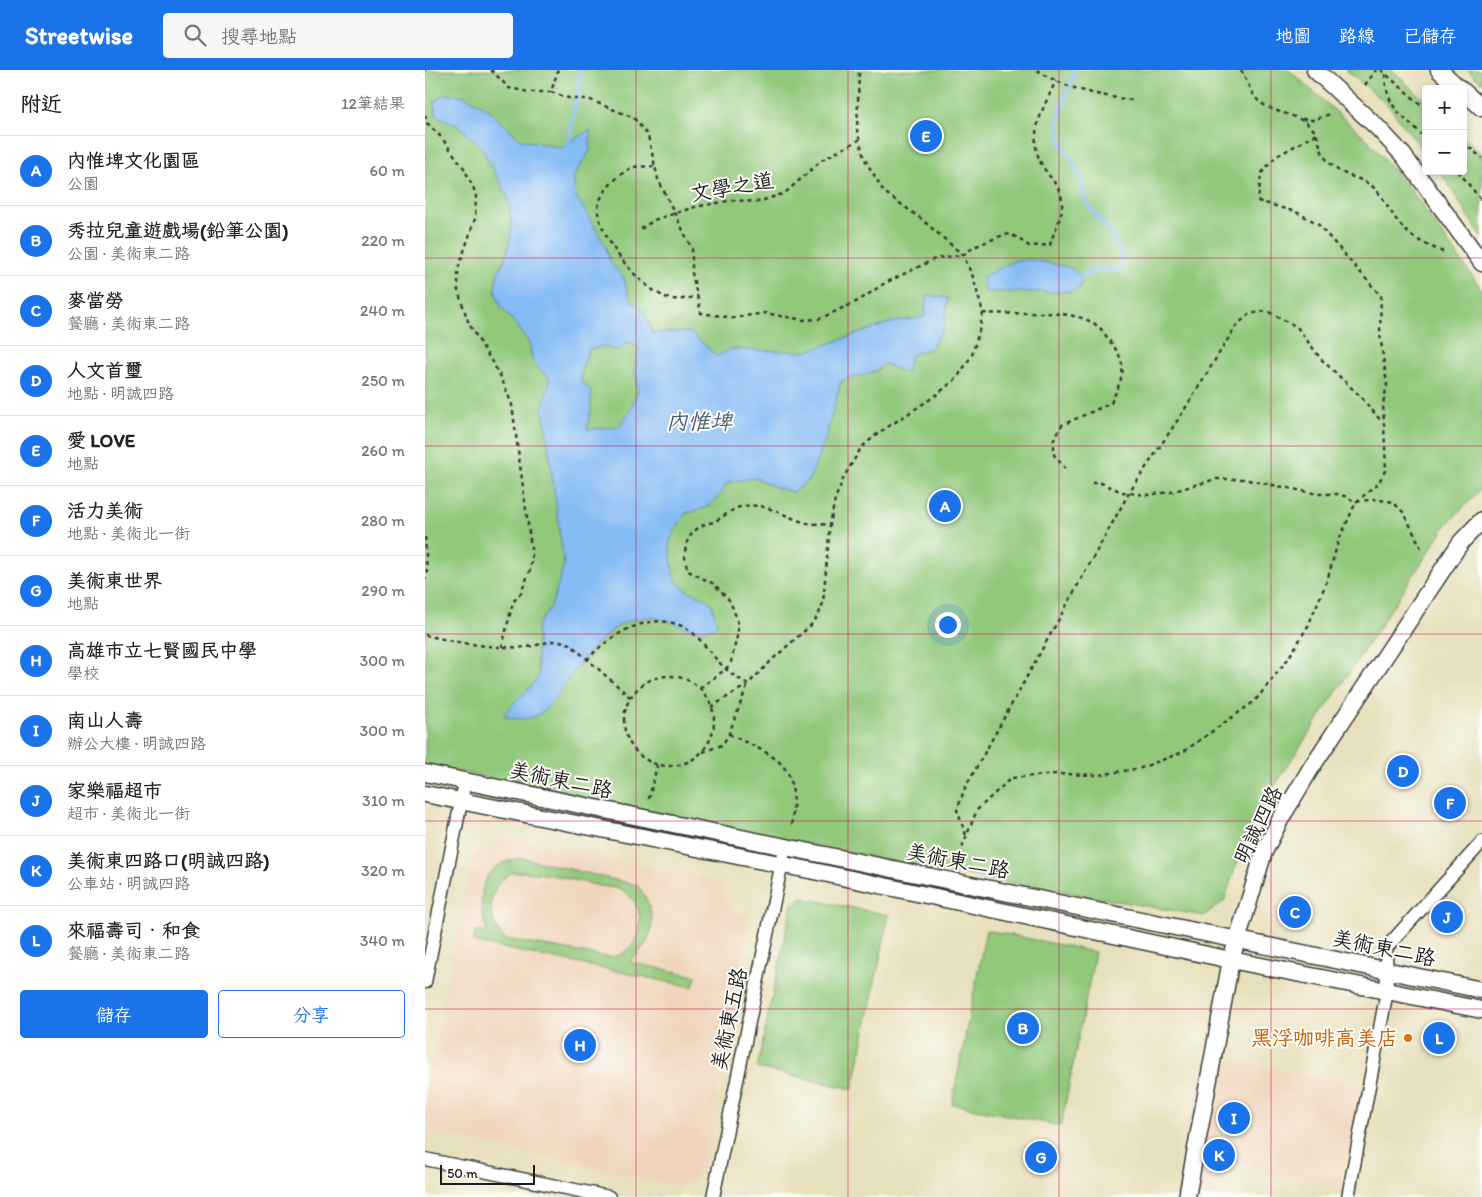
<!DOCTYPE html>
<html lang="zh-TW">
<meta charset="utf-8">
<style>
body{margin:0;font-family:Itim,"LXGW WenKai TC",sans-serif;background:#f6f6f6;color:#222}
.controls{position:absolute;right:15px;top:15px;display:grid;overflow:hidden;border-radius:5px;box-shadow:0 2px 8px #0003}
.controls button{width:45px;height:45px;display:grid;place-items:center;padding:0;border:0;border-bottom:1px solid #e0e0e0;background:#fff;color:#222;font:25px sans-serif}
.scale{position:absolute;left:15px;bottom:12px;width:95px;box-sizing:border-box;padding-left:5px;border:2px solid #1c1c1c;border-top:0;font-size:14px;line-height:18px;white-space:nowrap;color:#1c1c1c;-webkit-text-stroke:4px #fdfcf7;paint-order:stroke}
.you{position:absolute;left:522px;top:554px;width:18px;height:18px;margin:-12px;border:4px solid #fff;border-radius:50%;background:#1a73e8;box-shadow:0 0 0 8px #1a73e833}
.badge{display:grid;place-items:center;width:32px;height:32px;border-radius:50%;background:#1a73e8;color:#fff;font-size:16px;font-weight:700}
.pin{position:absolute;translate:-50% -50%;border:2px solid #fff;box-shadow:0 1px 5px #0006}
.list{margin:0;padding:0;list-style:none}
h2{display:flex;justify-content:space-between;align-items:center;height:65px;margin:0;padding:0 20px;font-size:21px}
h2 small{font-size:16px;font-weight:400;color:#767676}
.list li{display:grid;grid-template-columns:32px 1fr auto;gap:15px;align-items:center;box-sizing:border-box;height:70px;padding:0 20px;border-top:1px solid #e0e0e0}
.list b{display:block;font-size:19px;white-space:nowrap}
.list p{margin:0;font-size:16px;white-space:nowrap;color:#767676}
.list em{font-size:16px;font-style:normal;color:#767676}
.actions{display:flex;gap:10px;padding:15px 20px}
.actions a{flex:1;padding:11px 0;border:1px solid #1a73e8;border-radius:5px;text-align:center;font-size:18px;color:#1a73e8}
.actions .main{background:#1a73e8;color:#fff}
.icon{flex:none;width:28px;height:28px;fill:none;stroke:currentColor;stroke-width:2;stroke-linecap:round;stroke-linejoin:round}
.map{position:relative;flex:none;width:1057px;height:1127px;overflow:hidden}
header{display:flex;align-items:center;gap:30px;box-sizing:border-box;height:70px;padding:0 25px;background:#1a73e8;color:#fff}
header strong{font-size:24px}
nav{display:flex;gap:28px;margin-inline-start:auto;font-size:18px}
.search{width:350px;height:45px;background:#f6f6f6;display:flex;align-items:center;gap:12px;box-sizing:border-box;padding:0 18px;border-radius:5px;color:#767676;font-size:19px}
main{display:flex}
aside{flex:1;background:#fff}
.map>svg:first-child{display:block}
</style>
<header>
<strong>Streetwise</strong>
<div class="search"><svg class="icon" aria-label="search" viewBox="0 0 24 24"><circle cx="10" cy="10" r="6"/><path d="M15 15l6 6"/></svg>搜尋地點</div>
<nav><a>地圖</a><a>路線</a><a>已儲存</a></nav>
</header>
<main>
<aside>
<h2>附近<small>12筆結果</small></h2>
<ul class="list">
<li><span class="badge">A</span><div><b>內惟埤文化園區</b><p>公園</p></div><em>60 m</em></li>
<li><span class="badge">B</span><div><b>秀拉兒童遊戲場(鉛筆公園)</b><p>公園 · 美術東二路</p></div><em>220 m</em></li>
<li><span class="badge">C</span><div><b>麥當勞</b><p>餐廳 · 美術東二路</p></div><em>240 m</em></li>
<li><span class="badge">D</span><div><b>人文首璽</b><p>地點 · 明誠四路</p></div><em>250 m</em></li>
<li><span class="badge">E</span><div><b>愛 LOVE</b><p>地點</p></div><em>260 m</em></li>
<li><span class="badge">F</span><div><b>活力美術</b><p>地點 · 美術北一街</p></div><em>280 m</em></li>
<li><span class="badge">G</span><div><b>美術東世界</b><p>地點</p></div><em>290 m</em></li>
<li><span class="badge">H</span><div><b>高雄市立七賢國民中學</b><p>學校</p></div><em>300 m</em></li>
<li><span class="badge">I</span><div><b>南山人壽</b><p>辦公大樓 · 明誠四路</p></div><em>300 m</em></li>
<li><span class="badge">J</span><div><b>家樂福超市</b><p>超市 · 美術北一街</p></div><em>310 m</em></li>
<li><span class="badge">K</span><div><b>美術東四路口(明誠四路)</b><p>公車站 · 明誠四路</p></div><em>320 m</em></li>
<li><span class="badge">L</span><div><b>來福壽司‧和食</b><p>餐廳 · 美術東二路</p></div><em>340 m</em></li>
</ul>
<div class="actions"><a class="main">儲存</a><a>分享</a></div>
</aside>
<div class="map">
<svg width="1057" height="1127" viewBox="0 0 1057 1127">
<rect width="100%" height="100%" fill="#fdfcf7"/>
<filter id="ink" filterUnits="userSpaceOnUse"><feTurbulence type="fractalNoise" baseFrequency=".02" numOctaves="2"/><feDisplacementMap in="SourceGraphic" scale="10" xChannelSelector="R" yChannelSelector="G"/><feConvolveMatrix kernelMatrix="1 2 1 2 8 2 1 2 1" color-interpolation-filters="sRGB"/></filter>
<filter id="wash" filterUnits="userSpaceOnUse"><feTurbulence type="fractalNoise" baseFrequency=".0096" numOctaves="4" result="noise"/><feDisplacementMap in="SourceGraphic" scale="20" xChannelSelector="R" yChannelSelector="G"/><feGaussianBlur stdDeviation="1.12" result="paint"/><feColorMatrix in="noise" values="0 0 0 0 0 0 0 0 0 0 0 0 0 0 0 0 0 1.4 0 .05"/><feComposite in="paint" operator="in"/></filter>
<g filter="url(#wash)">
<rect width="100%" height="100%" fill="#e7e0bc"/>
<path fill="#f0d5bc" d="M75 765 298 813 303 832 319 847 322 856 277 1105 255 1117 6 1062 0 1054V1031L47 789 53 783H59Z
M777 985 937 1016 916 1116 795 1091 788 1127H751Z"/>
<path fill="#91c87a" stroke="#56724b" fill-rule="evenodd" d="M0 0H864L943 70 991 127 1057 220V418L1022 454 827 750 799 831 779 846 494 797 0 695Z
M921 0H967L1001 32V84L962 34Z
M1042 0H1057V13Z
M1038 66 1057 84V168L1015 101H1038Z
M98 788 212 815C234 843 232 869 204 892L271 906 268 917 48 872 50 861 62 863C51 827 53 793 98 788ZM88 802C117 801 147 810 175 816 182 817 191 817 197 821 228 836 216 888 182 887L80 869C59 848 61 816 88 802Z
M377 828 464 845 428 1019 332 998 367 834Z
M561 860 670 882 636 1056 527 1034Z"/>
<path fill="#86bcf5" stroke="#516c88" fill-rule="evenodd" d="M20 24 38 25 63 39 95 69 136 78 165 60V81L148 107 151 126 180 175 186 193 199 209 204 227 220 243 227 263 265 262 292 286 306 279 380 282 467 252 499 247 502 225 523 228 519 257 506 278 486 285 481 303 460 294 449 302 416 311 400 371 384 410 368 422 350 417 331 408 303 412C289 432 287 439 261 443L251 458 244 473 249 509 261 520 278 527 287 534 292 555C264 576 234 525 188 560 172 572 158 588 146 605 127 631 118 658 79 646 87 631 104 622 114 606L112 590V556L127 534 139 495 118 336 125 309 107 291 105 275 92 255 76 237 70 220 72 205 82 183 87 156 82 125 56 77 34 56 12 46 8 33ZM204 272 214 278 210 297 213 320 204 343 193 357 162 359 166 339V320L156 312 157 298 164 279 179 276 191 281Z
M608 190C618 192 646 196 652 202 657 206 656 212 655 218L644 222H560L557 207 589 191Z"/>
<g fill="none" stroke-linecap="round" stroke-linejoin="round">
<path stroke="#86bcf5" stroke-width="4" d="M650 0C644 20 630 46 634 67 637 78 648 89 653 100 657 110 657 124 662 133 673 152 705 175 694 199L667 201 656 208
M144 73 156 0"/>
</g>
</g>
<g filter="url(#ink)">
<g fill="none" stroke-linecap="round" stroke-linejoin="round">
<defs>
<path id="minor" d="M0 912 40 712
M0 1089 184 1127
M288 1127 358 787
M923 1127 962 921 961 878 1057 772"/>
<path id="tertiary" d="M890 0 953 58 978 85 1057 193
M1014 0 1035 19
M1038 21 1057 38
M0 703 1057 920
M0 724 384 800 806 890 1057 940
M762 1127 806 890 839 782 855 750 886 698 1036 472 1057 450"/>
</defs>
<use href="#minor" stroke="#3a3934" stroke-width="15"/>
<use href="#tertiary" stroke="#3a3934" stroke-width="19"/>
<path stroke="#3a3934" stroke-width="2.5" stroke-dasharray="4 4" stroke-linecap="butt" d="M66 0 84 18 104 22H126L133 0
M612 0C640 19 675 26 707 30
M816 0C821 9 825 20 830 27 844 45 872 41 887 58 894 65 894 77 899 86 914 108 930 104 947 116 959 126 964 141 974 153 985 168 1002 175 1018 182
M956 0 1001 39
M0 1V0
M960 4C961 39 977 45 1001 68
M940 15 951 0
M126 22 146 29H163L209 48 223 66 233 109 267 179V203L276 243 308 248 340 243 378 250 394 249 435 230 460 213 512 188 538 185 549 177 578 165 586 164 604 176 625 175C628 163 636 150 637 138 639 120 627 111 618 97 600 66 619 38 631 10
M0 45 2 53 16 67 39 98 51 124 50 149 33 199V221L44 254 76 307 87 335 107 485 105 500 96 523 88 532 77 577
M877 49 888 50 905 44
M1038 72 1057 88
M229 96C223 97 215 96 209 97 195 101 170 127 173 142 177 171 213 215 240 227 251 231 262 229 273 226
M1033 101 1057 131
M216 159 229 150 270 137 308 130 333 132 360 123 397 90 434 70
M558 243C590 246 650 235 675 258 678 261 681 266 684 270 705 296 698 306 686 333L637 355 629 369V385L640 398
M667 413H676L697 422 721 425 746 422 791 409H818L893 424H915L931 432 949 429 968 432 979 443 996 478
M0 467 2 503 0 509
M0 565C25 571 51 576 77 577 85 577 93 578 100 577 119 576 126 566 145 574L205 627
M162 590C185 564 229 537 264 560 279 571 287 587 301 599 307 605 316 610 323 614L349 588 386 555 393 546 398 533 405 455 410 429 419 407 436 378 452 364 510 326 532 308 547 285 554 261 558 243 548 207 538 185 494 147 459 122 439 88 432 60 434 0
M199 651a45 45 0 1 1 90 0a45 45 0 1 1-90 0Z
M275 618 301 599 306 592 313 562 312 549 305 531 289 514 263 501C257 484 259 465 278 455 281 453 285 453 289 452 306 442 312 433 334 436 351 439 366 449 382 453 389 454 397 454 405 455
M286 637 322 615
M304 664C357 690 375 693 366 758
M278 682 297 675 303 666 323 614
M224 729 232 695
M541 765 532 740 540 718 704 423 758 342 811 256 824 244 842 241 872 257 896 289 935 326 957 352
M531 792 552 740 586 708 631 704 674 705 716 698 758 682 830 631 863 589 883 556 902 511 913 472 931 432 953 414 961 399 958 334 962 315 955 264 956 226 892 153 871 142 833 131 836 104 850 87 891 64"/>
<use href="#minor" stroke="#fff" stroke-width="12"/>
<use href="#tertiary" stroke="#fff" stroke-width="16"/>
</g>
</g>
<path fill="none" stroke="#c2185b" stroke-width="1" stroke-opacity="0.55" d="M211 0V1127M423 0V1127M634 0V1127M846 0V1127M0 188H1057M0 376H1057M0 564H1057M0 751H1057M0 939H1057"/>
<circle fill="#e8710a" stroke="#fdfcf7" stroke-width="2" cx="983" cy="968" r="5"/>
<g text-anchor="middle" stroke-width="4" stroke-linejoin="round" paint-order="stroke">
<g font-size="21" fill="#1c1c1c" stroke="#fdfcf7">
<text transform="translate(307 117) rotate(-10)" y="7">文學之道</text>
<text transform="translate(136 710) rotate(12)" y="7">美術東二路</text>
<text transform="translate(833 755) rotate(-64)" y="7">明誠四路</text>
<text transform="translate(533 791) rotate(11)" y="7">美術東二路</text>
<text transform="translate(959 878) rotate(12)" y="7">美術東二路</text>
<text transform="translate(304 949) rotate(-78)" y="7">美術東五路</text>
</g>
<g font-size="21" fill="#c56008" stroke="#fdfcf7" text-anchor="end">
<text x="973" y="975">黑浮咖啡高美店</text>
</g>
<g font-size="22" font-style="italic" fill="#465c73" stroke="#fdfcf7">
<text x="274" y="359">內惟埤</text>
</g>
</g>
</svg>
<div class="controls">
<button>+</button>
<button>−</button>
</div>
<div class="scale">50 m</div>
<div class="you"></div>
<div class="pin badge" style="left:520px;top:436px">A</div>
<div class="pin badge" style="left:598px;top:958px">B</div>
<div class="pin badge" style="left:870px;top:842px">C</div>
<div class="pin badge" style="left:978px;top:701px">D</div>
<div class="pin badge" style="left:501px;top:66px">E</div>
<div class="pin badge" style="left:1025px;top:733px">F</div>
<div class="pin badge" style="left:616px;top:1087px">G</div>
<div class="pin badge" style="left:155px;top:975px">H</div>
<div class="pin badge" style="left:809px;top:1048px">I</div>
<div class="pin badge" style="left:1022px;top:847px">J</div>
<div class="pin badge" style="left:794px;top:1085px">K</div>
<div class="pin badge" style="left:1014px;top:968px">L</div>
</div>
</main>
